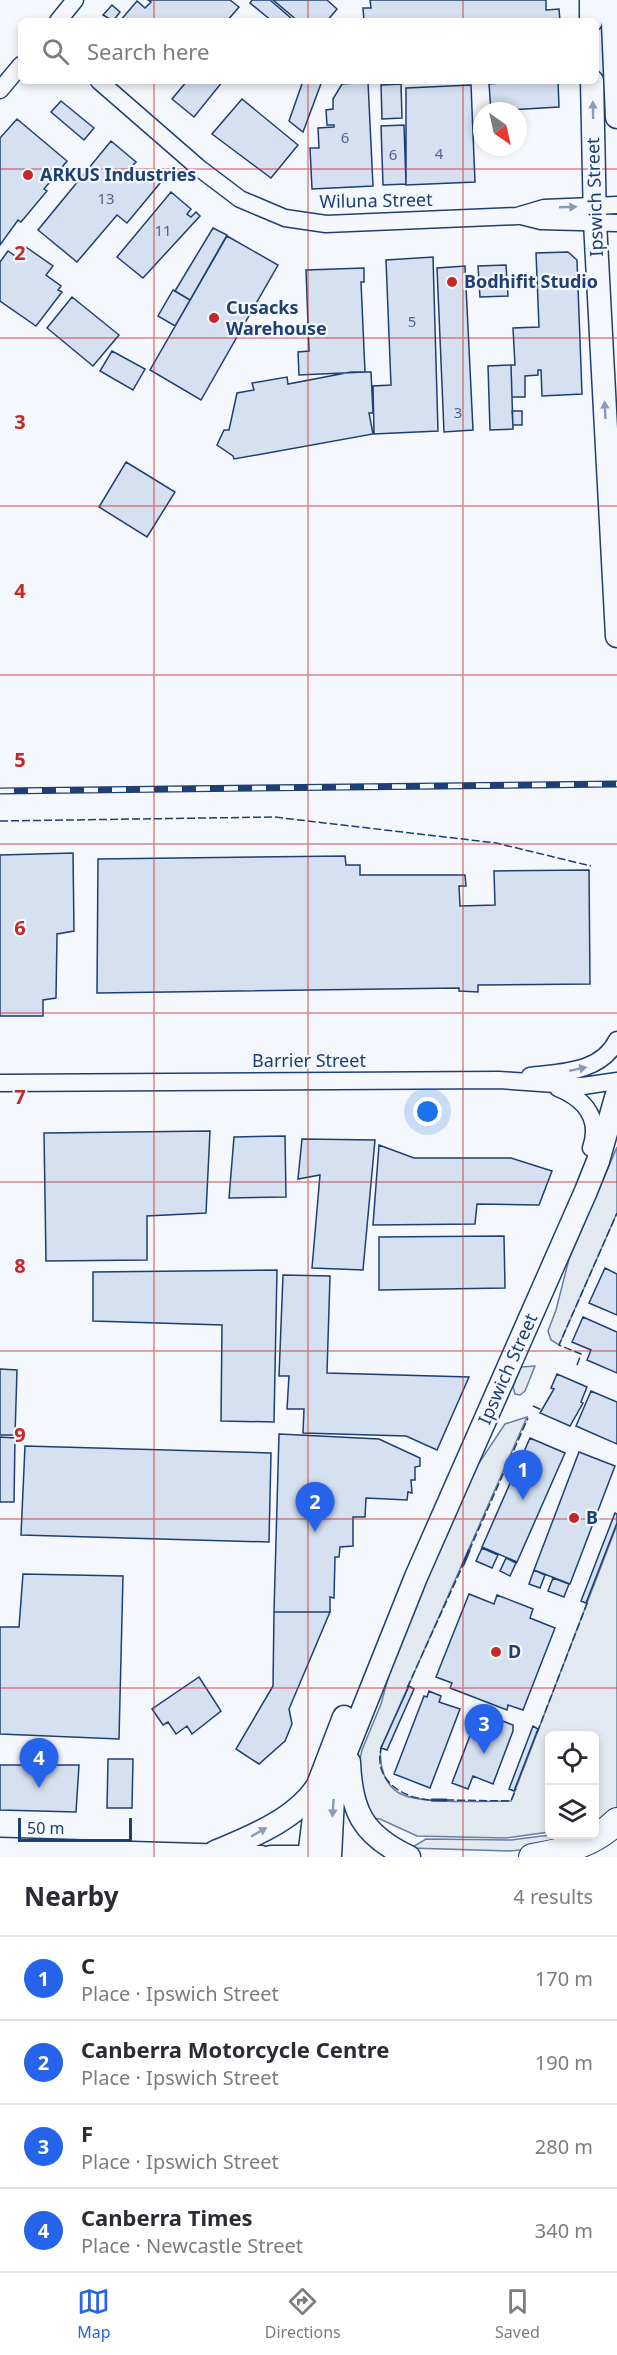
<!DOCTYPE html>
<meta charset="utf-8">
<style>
body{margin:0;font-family:"Noto Sans",sans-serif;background:#f2f2f3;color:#2b2b33}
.controls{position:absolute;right:18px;bottom:18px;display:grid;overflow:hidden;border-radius:9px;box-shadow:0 3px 9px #0003}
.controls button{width:54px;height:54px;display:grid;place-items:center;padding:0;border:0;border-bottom:2px solid #e1e1e2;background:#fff;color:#2b2b33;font:30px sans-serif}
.compass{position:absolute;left:473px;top:102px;width:54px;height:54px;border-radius:50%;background:#fff;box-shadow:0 3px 9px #0003;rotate:146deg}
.scale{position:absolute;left:18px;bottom:15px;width:114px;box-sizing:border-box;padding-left:6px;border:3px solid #1d3f73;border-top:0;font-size:16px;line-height:21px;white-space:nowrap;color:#1d3f73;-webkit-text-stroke:4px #f4f7fb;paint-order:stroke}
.you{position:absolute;left:428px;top:1112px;width:21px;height:21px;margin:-15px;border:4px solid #fff;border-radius:50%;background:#1a73e8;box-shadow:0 0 0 9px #1a73e833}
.badge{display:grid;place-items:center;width:39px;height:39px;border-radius:50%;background:#2563eb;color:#fff;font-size:20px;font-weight:700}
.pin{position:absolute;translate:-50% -50px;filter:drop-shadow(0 2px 3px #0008)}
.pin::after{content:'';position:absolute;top:32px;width:21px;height:18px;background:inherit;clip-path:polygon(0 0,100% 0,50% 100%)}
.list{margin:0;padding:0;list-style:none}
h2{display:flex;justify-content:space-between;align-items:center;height:78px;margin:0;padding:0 24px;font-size:26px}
h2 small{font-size:20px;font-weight:400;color:#7c7c81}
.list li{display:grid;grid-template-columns:39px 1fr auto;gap:18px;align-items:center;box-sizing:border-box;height:84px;padding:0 24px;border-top:2px solid #e1e1e2}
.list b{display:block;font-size:22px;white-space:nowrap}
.list p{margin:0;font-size:20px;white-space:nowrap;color:#7c7c81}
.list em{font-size:20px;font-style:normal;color:#7c7c81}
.icon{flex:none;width:33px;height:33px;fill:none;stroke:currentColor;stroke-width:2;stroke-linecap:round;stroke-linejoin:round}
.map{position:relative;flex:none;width:617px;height:1857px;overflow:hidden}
.search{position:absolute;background:#fff;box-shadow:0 3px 9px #0003;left:18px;right:18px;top:18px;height:66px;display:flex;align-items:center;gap:15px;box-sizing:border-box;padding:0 21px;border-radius:9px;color:#7c7c81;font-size:22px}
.sheet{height:414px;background:#fff}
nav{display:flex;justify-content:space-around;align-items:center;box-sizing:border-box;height:84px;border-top:2px solid #e1e1e2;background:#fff;font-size:16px;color:#7c7c81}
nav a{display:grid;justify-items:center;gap:3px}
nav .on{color:#2563eb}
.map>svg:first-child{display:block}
</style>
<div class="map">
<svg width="617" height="1857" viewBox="0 0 617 1857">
<rect width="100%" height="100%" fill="#f4f7fb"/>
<path fill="#e3e9f0" stroke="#687fa3" stroke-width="1.5" d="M617 1147V1213L559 1345 551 1340 548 1331 556 1310 569 1259Z
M535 1366 525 1391 520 1395 515 1394 513 1387 521 1367Z
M527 1417 381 1748C379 1765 384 1784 399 1793 420 1805 485 1801 511 1801L617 1525V1809L595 1827 594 1736H550L549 1832 506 1838 417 1836 380 1819 366 1817 356 1778 362 1750 381 1704 396 1649 477 1466 505 1424Z
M550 1835H586L532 1849 509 1851 411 1848 426 1839 511 1840Z"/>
<path fill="#d5e0f0" stroke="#1d3f73" stroke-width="1.5" d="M148 0H230L239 7 227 21H120L137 1 145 8 151 2Z
M252 0H270L292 19 272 21 250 3Z
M273 0H327L337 9 327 21H298Z
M370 0H546V10L559 9 560 21H364L363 8H371Z
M112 5 120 12 113 21 103 15Z
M187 81H223L194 117 172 99Z
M303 81H322L303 132 289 121Z
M520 81H558L559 107 491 111 489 84Z
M368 82 373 186 312 189 310 148H319L318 128 334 127V125H327L326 110 333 109V99L342 84Z
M401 84 402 118 382 119 381 85Z
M471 85 475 182 406 185V88Z
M242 99 298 145 271 178 212 134Z
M61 101 94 128 84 140 51 112Z
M17 119 67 161 44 189 47 191 21 222 18 220 0 245V138Z
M404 125 406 184 383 185 381 126Z
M111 141 136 162 129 169 135 175 148 171 161 182 127 223 117 215 77 262 38 230Z
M171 192 191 209 187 214 191 217 196 212 200 216 143 278 117 257Z
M213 228 227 235 190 300 175 291Z
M227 236 278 265 201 400 150 370Z
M26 247 53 266 46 275 61 286 58 290 62 292 36 326 0 301V262L8 251 18 258Z
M568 252 577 260 582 394 542 396 541 370H538V375L525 376V397H512L511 365H515L513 328 539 327 536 253Z
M433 257 438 431 374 434 373 386 391 385 386 260Z
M506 265 508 296 480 297 478 266Z
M465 266 473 430 444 432 437 268Z
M364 268V282H361L365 372 299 375 298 352 309 351 306 270Z
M173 290 190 300 175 326 158 316Z
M72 297 119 335 93 366 47 328Z
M112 351 145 369 133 390 100 371Z
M511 365 513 429 490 430 488 366Z
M351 372H371L373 413H369L373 434 234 459 233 456 217 445 224 430H229L237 393 254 390 252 383 287 377 288 384Z
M512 411H522V425H513Z
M126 462 175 492 147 537 99 507Z
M73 853 74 931 57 934 56 998 43 1000V1016H0V855Z
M345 856 346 865H360V875H465L466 886H459L460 906 495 905 494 871 589 870 590 984 478 985V992L459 991V988L97 993 98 859Z
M210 1131 206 1213 147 1216V1260L46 1261 44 1133Z
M285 1136 286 1197 229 1198 234 1137Z
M302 1139 375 1140 363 1270 312 1268 320 1175 298 1179Z
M379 1145 414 1158H511L552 1171 539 1205 477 1204 475 1224 373 1225Z
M504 1236 505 1288 379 1290V1237Z
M605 1268 617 1274V1315L589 1303Z
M277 1270 274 1422 221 1421 222 1325 93 1321V1272Z
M283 1275 330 1276 327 1373 469 1377 437 1450 406 1436 303 1433 304 1409H287L289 1376H279Z
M583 1317 617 1332V1373L587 1360 591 1350 572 1342Z
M0 1369 17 1370 15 1435H0Z
M557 1374 587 1387 581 1402 583 1403 570 1426 540 1413 554 1389 551 1388Z
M591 1391 617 1402V1444L576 1426Z
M279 1434 379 1439 420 1458V1466L415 1467V1480H411L412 1493 408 1492 407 1500 366 1498 365 1517H353V1546L340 1547 339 1557H335L334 1598 330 1597V1612H274Z
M0 1437 15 1438 14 1502H0Z
M530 1438 565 1453 517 1562 482 1547Z
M25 1446 271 1453 269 1542 21 1535Z
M579 1452 615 1466 570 1584 534 1570Z
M615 1513 617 1514V1523L586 1603 581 1601Z
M482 1548 498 1555 492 1568 476 1561Z
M506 1558 516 1563 510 1576 500 1571Z
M534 1570 545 1575 540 1588 529 1584Z
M23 1574 123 1576 119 1739 0 1734V1627H19Z
M553 1578 569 1584 564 1597 548 1591Z
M469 1594 494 1604 497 1595 533 1609 530 1618 555 1628 523 1710 508 1705 507 1710 450 1688 452 1683 436 1677Z
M274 1612H330L289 1709 292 1724 285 1741 259 1764 236 1749 273 1686Z
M199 1677 221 1711 192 1734 187 1726 176 1734 168 1722 163 1725 152 1709Z
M409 1686 414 1689 387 1750 381 1748Z
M429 1691 441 1696 439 1702 460 1709 430 1788 394 1774 424 1696 427 1697Z
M477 1717 498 1725 500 1720 513 1725V1731L493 1784 473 1776 468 1789 452 1783Z
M533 1726 538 1729 514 1791 509 1789Z
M108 1759H133L132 1808H107Z
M0 1765H79L76 1812 0 1810Z"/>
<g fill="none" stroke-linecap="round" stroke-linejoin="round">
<defs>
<path id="minor" d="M58 21 75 0
M99 81 199 168 240 199 285 218 326 224 517 216 544 208 617 205
M0 90 21 65
M521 216 541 221 617 223
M530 1076C561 1072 601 1073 617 1040
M0 1083 499 1080 583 1086 617 1081
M558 1088C585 1099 601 1119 591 1148"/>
<path id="major" d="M591 0V21
M612 0 617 117
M592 81 595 222 617 636
M349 1762C351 1812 363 1835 409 1857
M0 1849 261 1857
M215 1852C251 1837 297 1819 318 1785
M271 1857H323
M309 1857 318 1785 344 1717
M330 1857 333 1798 340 1767 416 1577 586 1191 598 1161 617 1094"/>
<path id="highway" d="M532 1857C563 1852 594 1844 617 1821"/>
</defs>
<use href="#minor" stroke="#1d3f73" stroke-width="19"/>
<use href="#major" stroke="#1d3f73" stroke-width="25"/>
<use href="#highway" stroke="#1d3f73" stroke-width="28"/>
<use href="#minor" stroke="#f4f7fb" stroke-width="16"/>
<use href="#major" stroke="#f4f7fb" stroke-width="22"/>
<use href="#highway" stroke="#f4f7fb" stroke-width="26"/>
<defs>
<path id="rail" d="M0 791 617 784"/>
</defs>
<use href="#rail" stroke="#1d3f73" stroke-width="7"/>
<use href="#rail" stroke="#f4f7fb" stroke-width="4.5" stroke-dasharray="14" stroke-linecap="butt"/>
<path stroke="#1d3f73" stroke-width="1.5" stroke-dasharray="8 3" stroke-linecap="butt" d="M0 821 274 817 496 843 591 866
M577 1365 581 1354 559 1345 617 1213
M533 1406 542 1410
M469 1551 528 1418
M407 1688 463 1565
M537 1733 588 1601
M382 1745C371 1779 402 1799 432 1800
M446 1800 511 1801 516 1789"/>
<path stroke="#1d3f73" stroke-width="3" d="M463 1565 469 1551
M432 1800H446"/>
</g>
<defs><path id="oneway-solid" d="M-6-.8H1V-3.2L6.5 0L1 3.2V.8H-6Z" transform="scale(1.5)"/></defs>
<g fill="#889bb7">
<use href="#oneway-solid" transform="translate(593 110) rotate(-91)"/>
<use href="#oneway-solid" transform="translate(568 207) rotate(-2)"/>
<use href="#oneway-solid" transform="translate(605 410) rotate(-93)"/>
<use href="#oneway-solid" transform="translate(578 1069) rotate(-12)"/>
<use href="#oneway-solid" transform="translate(333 1808) rotate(94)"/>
<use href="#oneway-solid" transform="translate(259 1832) rotate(-30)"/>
</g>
<path fill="none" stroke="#c62828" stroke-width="1.5" stroke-opacity="0.55" d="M154 0V21M308 0V21M463 0V21M154 81V1857M308 81V1857M463 81V1857M0 169H617M0 338H617M0 506H617M0 675H617M0 844H617M0 1013H617M0 1182H617M0 1351H617M0 1519H617M0 1688H617"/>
<g fill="#c62828" stroke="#f4f7fb" stroke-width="2">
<circle cx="28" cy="175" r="6"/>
<circle cx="452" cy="282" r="6"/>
<circle cx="214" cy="318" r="6"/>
<circle cx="574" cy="1518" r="6"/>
<circle cx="496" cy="1652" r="6"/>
</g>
<g text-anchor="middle" stroke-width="4.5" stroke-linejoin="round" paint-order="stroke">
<g font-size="15" fill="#4b6792">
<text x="345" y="143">6</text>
<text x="439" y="159">4</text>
<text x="393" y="160">6</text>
<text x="106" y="204">13</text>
<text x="163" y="236">11</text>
<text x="412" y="327">5</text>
<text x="458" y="418">3</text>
</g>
<g font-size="18" font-weight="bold" fill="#1d3f73" stroke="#f4f7fb" text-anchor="start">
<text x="40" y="181">ARKUS Industries</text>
<text x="464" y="288">Bodhifit Studio</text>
<text x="226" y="314">Cusacks<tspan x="226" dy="21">Warehouse</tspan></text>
<text x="586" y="1524">B</text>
<text x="508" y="1658">D</text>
</g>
<g font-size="18" fill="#1d3f73" stroke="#f4f7fb">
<text transform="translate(595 197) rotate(-92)" y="6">Ipswich Street</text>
<text transform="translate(376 201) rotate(-1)" y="6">Wiluna Street</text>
<text x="309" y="1067">Barrier Street</text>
<text transform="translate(508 1369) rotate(-66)" y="6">Ipswich Street</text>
</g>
</g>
<g font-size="20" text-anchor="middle" font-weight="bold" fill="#c62828" stroke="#f4f7fb" stroke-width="4.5" stroke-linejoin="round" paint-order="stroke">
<text x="20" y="260">2</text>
<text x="20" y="429">3</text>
<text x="20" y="598">4</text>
<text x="20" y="767">5</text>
<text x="20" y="935">6</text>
<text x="20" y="1104">7</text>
<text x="20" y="1273">8</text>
<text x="20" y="1442">9</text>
</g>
</svg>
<div class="controls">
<button><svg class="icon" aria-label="locate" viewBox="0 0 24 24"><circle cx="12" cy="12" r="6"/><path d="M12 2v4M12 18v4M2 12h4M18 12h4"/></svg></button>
<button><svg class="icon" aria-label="layers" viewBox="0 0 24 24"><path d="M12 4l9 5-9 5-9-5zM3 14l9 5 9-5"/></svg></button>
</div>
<svg class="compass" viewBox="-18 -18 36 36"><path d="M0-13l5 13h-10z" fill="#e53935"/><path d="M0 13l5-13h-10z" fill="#7c7c81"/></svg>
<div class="scale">50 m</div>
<div class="you"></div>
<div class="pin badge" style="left:523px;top:1500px">1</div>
<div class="pin badge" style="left:315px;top:1532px">2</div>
<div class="pin badge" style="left:484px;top:1754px">3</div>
<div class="pin badge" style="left:39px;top:1788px">4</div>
<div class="search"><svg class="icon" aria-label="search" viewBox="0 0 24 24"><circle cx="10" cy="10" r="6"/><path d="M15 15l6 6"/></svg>Search here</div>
</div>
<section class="sheet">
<h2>Nearby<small>4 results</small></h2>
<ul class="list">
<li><span class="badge">1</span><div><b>C</b><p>Place · Ipswich Street</p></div><em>170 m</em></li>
<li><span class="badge">2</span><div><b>Canberra Motorcycle Centre</b><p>Place · Ipswich Street</p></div><em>190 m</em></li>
<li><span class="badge">3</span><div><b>F</b><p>Place · Ipswich Street</p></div><em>280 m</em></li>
<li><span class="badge">4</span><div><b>Canberra Times</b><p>Place · Newcastle Street</p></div><em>340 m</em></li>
</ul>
</section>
<nav>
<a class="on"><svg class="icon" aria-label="map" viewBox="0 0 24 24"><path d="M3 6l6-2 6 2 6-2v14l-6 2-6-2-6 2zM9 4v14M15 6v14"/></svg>Map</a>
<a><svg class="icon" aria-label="directions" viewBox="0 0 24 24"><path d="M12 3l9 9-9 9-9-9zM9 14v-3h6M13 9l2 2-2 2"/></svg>Directions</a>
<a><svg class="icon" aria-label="saved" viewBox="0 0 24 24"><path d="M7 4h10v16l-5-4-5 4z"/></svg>Saved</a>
</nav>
